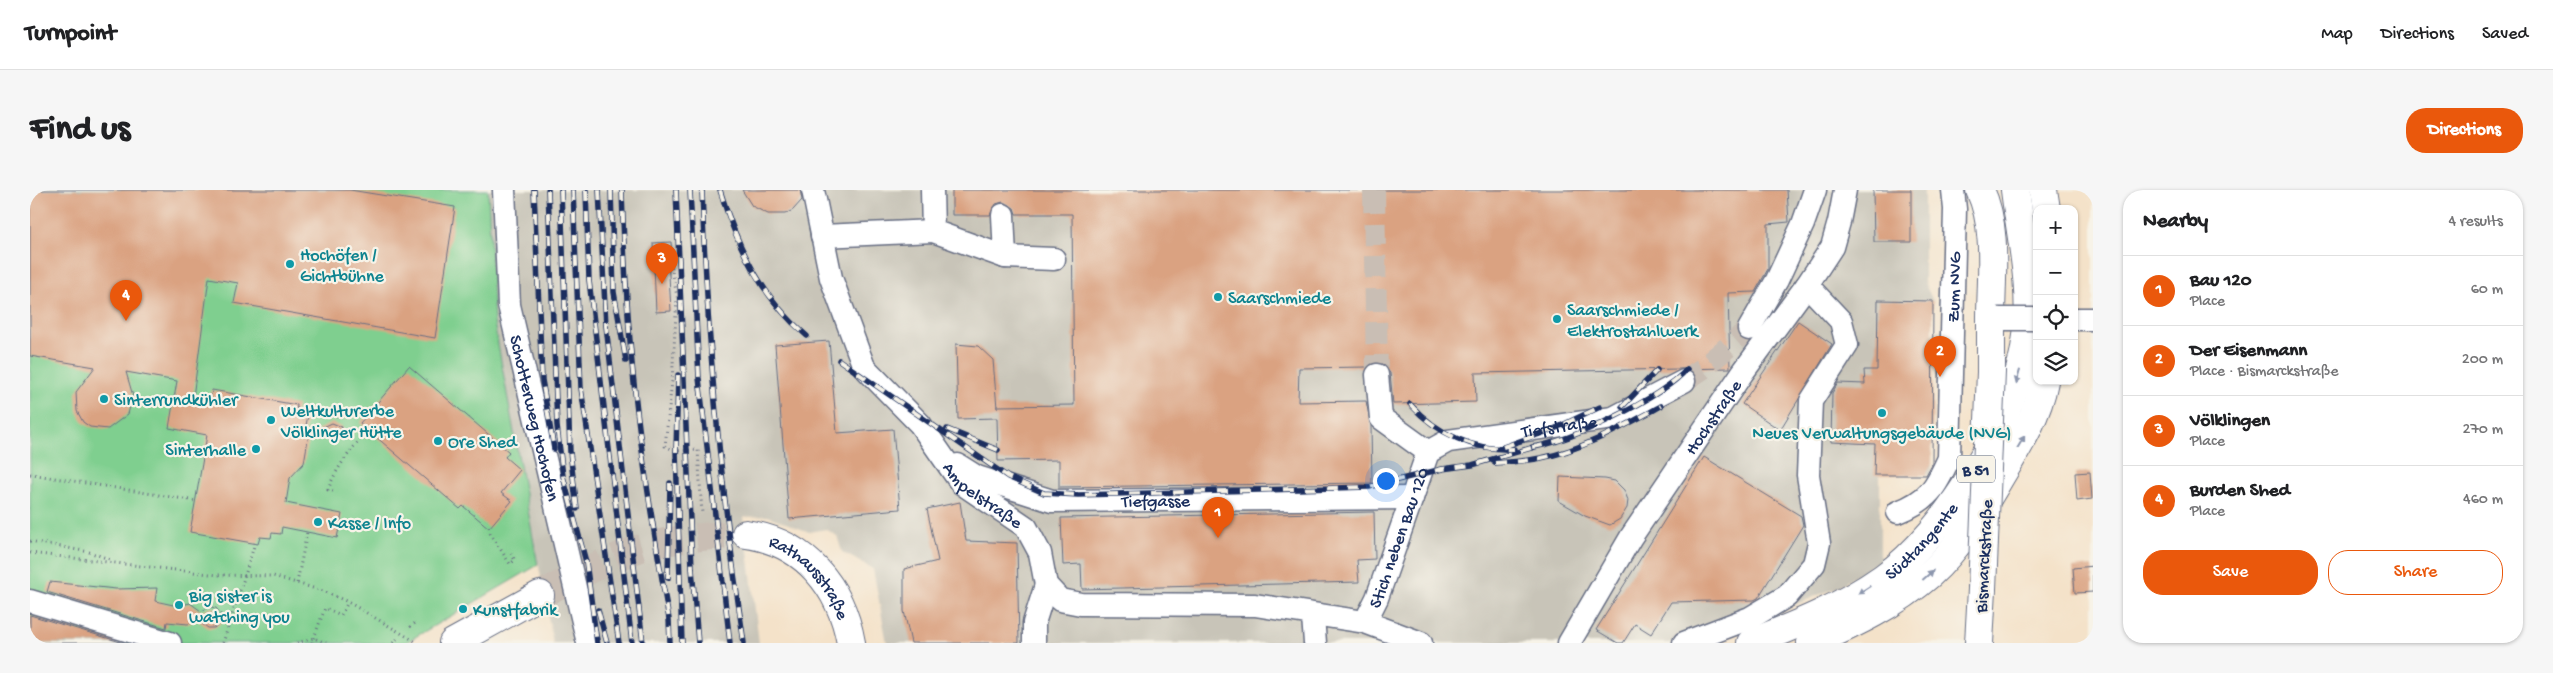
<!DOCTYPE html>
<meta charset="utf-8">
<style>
body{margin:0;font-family:"Gochi Hand",sans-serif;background:#f6f6f6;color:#202124}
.controls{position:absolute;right:15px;top:15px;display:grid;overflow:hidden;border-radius:10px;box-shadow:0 1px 4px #0004}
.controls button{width:45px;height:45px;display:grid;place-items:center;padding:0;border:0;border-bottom:1px solid #e0e0e0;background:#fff;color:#202124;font:25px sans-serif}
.you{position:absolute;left:1355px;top:290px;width:18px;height:18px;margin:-12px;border:4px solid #fff;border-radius:50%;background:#1a73e8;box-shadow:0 0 0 8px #1a73e833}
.badge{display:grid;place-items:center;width:32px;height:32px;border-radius:50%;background:#ea580c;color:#fff;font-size:16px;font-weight:700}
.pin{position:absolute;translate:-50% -41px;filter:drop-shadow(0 1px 2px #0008)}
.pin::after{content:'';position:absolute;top:26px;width:18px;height:15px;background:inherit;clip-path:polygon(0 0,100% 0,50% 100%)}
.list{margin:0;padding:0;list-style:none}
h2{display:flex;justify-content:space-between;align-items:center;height:65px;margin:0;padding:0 20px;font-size:21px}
h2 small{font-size:16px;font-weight:400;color:#757577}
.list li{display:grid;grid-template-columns:32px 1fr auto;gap:15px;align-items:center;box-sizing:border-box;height:70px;padding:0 20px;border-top:1px solid #e0e0e0}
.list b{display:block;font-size:19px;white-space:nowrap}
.list p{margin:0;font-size:16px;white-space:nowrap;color:#757577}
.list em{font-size:16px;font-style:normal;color:#757577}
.actions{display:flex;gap:10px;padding:15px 20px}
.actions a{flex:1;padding:11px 0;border:1px solid #ea580c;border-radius:20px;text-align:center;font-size:18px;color:#ea580c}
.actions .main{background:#ea580c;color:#fff}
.icon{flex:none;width:28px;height:28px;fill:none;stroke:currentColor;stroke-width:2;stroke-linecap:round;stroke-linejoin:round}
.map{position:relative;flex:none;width:2063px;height:453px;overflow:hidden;border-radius:20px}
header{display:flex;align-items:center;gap:30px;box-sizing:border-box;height:70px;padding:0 25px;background:#fff;border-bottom:1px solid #e0e0e0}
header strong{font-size:24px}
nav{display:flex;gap:28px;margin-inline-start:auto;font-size:18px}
.intro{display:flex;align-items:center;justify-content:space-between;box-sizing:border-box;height:120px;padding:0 30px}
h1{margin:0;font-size:35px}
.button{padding:12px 22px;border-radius:20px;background:#ea580c;color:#fff;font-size:18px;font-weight:700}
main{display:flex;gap:30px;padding:0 30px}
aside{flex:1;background:#fff;border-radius:20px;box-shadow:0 1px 4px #0004}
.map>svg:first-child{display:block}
</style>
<header>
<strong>Turnpoint</strong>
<nav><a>Map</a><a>Directions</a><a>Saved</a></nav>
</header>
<div class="intro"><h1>Find us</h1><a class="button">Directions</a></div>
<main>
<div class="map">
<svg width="2063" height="453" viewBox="0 0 2063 453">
<rect width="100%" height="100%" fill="#f7f3e8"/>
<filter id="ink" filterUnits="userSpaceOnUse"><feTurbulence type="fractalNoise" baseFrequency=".02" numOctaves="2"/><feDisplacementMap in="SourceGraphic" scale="10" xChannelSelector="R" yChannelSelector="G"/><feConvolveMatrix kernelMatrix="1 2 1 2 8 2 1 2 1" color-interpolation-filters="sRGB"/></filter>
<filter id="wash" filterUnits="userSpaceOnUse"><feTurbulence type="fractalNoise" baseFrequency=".0096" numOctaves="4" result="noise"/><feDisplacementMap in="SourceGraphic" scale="20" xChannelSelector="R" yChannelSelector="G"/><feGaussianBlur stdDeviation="1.12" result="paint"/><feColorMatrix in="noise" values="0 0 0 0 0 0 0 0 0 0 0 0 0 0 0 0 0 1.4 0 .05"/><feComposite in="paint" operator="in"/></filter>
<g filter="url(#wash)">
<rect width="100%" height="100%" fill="#f4e2c9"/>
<path fill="#c8c4b8" d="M458 0H1894V92L1903 111 1902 285H1850V370L1808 397 1671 453H857L843 379 812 362 807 346 796 339 779 342 738 326 714 327 729 453H523L464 132Z"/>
<path fill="#7fcf8f" stroke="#4d7f76" d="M0 0H458L464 132 508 375 375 453H0Z"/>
<g id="blocks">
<path fill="#daa281" d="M0 0H320L425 17 405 148 204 113 208 93 179 88 163 207 180 210 182 200 267 215 266 223 278 225 274 246 279 243 274 273 260 288 256 313 312 324 307 348 252 337 251 344 242 343 241 348 230 347 228 354 160 342 177 245 139 238 147 191 96 182 103 206 98 224 78 239 60 237 53 232 47 221 46 202 65 177 0 166Z
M712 0H770L772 10 763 20 755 24H738L722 16Z
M922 0H1757L1759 32 1738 34V79L1725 102 1698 103 1700 178 1445 183 1446 212 1363 214 1360 183 1352 173 1345 172 1337 177 1269 178 1268 212 1336 211 1341 236 1342 293 1029 297V270L968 271 967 228 928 229 926 154 948 156 963 170 967 218V216L1044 215 1042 24H986L984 18 973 12 966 14 960 25H922Z
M1843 0H1881V52H1844Z
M641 52 642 67H638L641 121 626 122 623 53Z
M1848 110 1903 111 1902 274 1896 285H1844L1845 254 1801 252 1802 203 1808 193 1835 194 1834 180H1847Z
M1768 131 1802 154 1750 240 1712 214Z
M799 151 807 243 863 239 870 319 759 329 745 155Z
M379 176 479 262 475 267 490 280 471 303 482 311 459 338 433 316 430 319 330 233Z
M302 233 312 237 311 244 305 249 287 240Z
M1674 267 1771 326 1773 335 1728 408 1724 410 1641 412 1621 444 1605 434 1593 453H1588L1566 440Z
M2060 282 2062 309 2047 311 2045 283Z
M1530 287 1575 289 1585 291 1594 300 1598 310 1597 318 1590 329 1580 335 1555 326 1529 311Z
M930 312 936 351 987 353 989 453H881L874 421V379L908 371 897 319Z
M1344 322 1345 369 1327 370 1329 392 1052 399 1051 374 1033 375 1031 328Z
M2063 376V402L2045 403 2043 378Z
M20 392 86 399 127 398 125 411 148 416 160 413 171 421 180 417 186 418 192 426V432L184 438H178L167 430 158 434 137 432 136 438 17 402Z
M0 425 94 453H11L0 450Z"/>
</g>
</g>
<g filter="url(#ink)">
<use href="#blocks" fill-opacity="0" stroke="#676e83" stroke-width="1"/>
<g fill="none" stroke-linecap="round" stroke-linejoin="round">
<path stroke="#c9beb4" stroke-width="22" stroke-dasharray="22 11" stroke-linecap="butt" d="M1344 0 1347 185
M1654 191 1672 179 1719 139"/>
<path stroke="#c9beb4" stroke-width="28" stroke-dasharray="28 14" stroke-linecap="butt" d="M510 405C541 389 572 372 605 360 640 348 679 346 716 344"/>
<defs>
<g id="minor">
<path id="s1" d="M474 0 479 115 558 453"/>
<path id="s2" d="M783 0 801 88 834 177 890 234 931 293 996 337 1010 363 1016 395 1030 410 1051 414 1225 415 1335 432 1391 453"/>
<path d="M973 25 975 67"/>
<path d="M903 41 975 67 1024 69"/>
<path d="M792 46 903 41 902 0"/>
<path d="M2044 129H2063"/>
<path d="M1719 139 1747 90 1773 34 1785 0"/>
<path d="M1347 185 1351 228 1398 262"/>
<path id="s3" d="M1398 262 1418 251 1583 228 1654 191"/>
<path id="s4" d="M928 275 947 287 1022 311 1382 308"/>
<path id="s5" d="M1868 322C1899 310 1906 297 1919 268L1925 19 1923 0"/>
<path d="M0 411 140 453"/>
<path d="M1283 426 1285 453"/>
<path id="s6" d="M1335 432 1347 408 1398 262"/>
<path d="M1004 453V433L1016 395"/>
<path id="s7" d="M1539 453 1601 347 1713 182 1777 95 1802 57 1809 32 1815 0"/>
<path d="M1654 453 1720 428 1757 406 1784 374 1789 353 1778 285 1781 211 1817 155 1811 131 1777 95"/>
</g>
<g id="major">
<path d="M1950 0C1968 38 1961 88 1961 129"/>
<path d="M2013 0 2016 19"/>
<path id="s8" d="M716 344C775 352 811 397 821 453"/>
<path d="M423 453 510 405"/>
<path id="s9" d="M1721 453C1767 435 1812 417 1853 388 1919 341 1987 227 1997 146 2003 98 1991 48 1985 0"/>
<path d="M1781 453C1824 434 1865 415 1900 384 1931 356 1952 317 1973 282 1990 254 2008 224 2014 191"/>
<path d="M1949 453 1952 399"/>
</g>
</defs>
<use href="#minor" stroke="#676e83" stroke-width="25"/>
<use href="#major" stroke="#676e83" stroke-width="30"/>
<path stroke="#676e83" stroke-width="3" stroke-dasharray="1 4" stroke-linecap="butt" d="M640 67 647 107 642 191 635 256 646 261 668 260 672 324
M267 219 306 226 339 223
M0 284 166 311
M303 301 298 300C306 277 323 258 338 240
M460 343 480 374 485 370 481 364
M0 351 59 362 82 370
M0 363 188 385 243 386 293 401 318 412 388 453
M216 382 225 353
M267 393 277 342
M380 437 388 431
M267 453 284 448 296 453
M282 453 295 418 311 425 318 412
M363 453 367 449"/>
<use href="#minor" stroke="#fff" stroke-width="22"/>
<use href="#major" stroke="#fff" stroke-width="28"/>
<defs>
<path id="rail" d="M504 0 512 190 524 259
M518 0 527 236 533 286 556 372 567 453
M531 0 540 262 547 319
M543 0 551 198 589 453
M556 0 559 90 602 453
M569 0 576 136 613 453
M581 0 584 102 596 171
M592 0C594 64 597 129 604 193 612 272 625 351 639 429L640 453
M646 0 662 378 668 453
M660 0 669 188 700 453
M672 0C677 151 691 303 714 453
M690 0C707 56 731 107 777 146
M809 170 978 287 1014 303 1048 305 1339 297 1412 279 1442 275 1508 256
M648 185 646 261 652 453
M1380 214C1407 244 1444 261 1484 259
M1592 217 1627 180
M917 239 968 260
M1473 257 1524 239 1570 217
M1502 257C1539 253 1633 207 1657 179
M1465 273C1481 272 1496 271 1511 268 1553 260 1594 236 1631 216
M638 388 640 293
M568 420 577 453"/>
</defs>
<use href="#rail" stroke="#1b2f5e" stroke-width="5.5"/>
<use href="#rail" stroke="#f7f3e8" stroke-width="4" stroke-dasharray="11" stroke-linecap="butt"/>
<defs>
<path id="minor-bridge" d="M1961 129H2007"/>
<path id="major-bridge" d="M1952 399 1961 182V129"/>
</defs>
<use href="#minor-bridge" stroke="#676e83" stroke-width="25" stroke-linecap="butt"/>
<use href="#major-bridge" stroke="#676e83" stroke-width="30" stroke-linecap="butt"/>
<path stroke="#676e83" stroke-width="3" stroke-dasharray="1 4" stroke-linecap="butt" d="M193 453 216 382"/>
<use href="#minor-bridge" stroke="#fff" stroke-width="22"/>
<use href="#major-bridge" stroke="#fff" stroke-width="28"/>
</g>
<defs><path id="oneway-solid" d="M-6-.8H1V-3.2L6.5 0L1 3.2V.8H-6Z" transform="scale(1.25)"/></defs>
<g fill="#8d97ae">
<use href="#oneway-solid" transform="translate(1988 187) rotate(106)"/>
<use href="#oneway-solid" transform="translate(1991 252) rotate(-59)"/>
<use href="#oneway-solid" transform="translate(1898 385) rotate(-42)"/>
<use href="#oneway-solid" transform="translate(1834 400) rotate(147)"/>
</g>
</g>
<g fill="#0f9aa8" stroke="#f7f3e8" stroke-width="2">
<circle cx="260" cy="74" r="5"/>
<circle cx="1188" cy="107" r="5"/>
<circle cx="1527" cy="129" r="5"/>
<circle cx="74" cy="209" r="5"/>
<circle cx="1852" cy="223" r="5"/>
<circle cx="241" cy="230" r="5"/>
<circle cx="408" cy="251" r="5"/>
<circle cx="226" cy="259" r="5"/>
<circle cx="288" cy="332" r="5"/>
<circle cx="149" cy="415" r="5"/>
<circle cx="433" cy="419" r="5"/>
</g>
<g text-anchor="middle" stroke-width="4.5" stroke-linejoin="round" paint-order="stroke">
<rect fill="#f7f3e8" stroke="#5d6a87" stroke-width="1" x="1927" y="265.5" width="38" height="27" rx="4"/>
<g font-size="16" font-weight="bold" fill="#1b2f5e">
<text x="1946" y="285">B 51</text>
</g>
<g font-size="18" fill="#0d838f" stroke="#f7f3e8" text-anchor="start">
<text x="270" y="70">Hochöfen /<tspan x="270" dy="21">Gichtbühne</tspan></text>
<text x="1198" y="113">Saarschmiede</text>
<text x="1537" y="125">Saarschmiede /<tspan x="1537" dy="21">Elektrostahlwerk</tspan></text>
<text x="84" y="215">Sinterrundkühler</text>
<text x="251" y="226">Weltkulturerbe<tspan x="251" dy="21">Völklinger Hütte</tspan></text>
<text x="1852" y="248" text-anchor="middle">Neues Verwaltungsgebäude (NVG)</text>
<text x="418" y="257">Ore Shed</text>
<text x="216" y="265" text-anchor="end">Sinterhalle</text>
<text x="298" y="338">Kasse / Info</text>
<text x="159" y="411">Big sister is<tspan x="159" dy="21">watching you</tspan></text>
<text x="443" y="425">Kunstfabrik</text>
</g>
<g font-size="18" fill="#1b2f5e" stroke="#f7f3e8">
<text dy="6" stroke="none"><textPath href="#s5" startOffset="248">Zum NVG</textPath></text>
<text dy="6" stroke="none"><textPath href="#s1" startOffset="231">Schotterweg Hochofen</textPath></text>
<text dy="6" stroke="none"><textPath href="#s7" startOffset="268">Hochstraße</textPath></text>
<text dy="6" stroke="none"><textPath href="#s3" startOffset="135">Tiefstraße</textPath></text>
<text dy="6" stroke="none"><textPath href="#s2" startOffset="361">Ampelstraße</textPath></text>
<text dy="6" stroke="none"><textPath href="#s4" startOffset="205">Tiefgasse</textPath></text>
<text dy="6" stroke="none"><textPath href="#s6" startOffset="91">Stich neben Bau 120</textPath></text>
<text dy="6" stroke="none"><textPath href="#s9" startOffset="201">Südtangente</textPath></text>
<text transform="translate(1953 366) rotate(-87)" y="6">Bismarckstraße</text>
<text dy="6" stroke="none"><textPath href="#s8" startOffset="81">Rathausstraße</textPath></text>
</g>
</g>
</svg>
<div class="controls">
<button>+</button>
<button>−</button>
<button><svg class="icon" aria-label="locate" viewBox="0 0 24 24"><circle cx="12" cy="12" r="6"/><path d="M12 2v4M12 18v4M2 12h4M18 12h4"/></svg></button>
<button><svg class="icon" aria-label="layers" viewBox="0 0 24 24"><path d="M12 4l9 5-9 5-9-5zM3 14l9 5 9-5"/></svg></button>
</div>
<div class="you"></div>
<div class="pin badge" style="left:1188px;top:348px">1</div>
<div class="pin badge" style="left:1910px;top:187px">2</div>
<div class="pin badge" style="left:632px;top:94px">3</div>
<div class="pin badge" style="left:96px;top:131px">4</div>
</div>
<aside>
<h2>Nearby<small>4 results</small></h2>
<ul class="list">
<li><span class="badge">1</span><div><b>Bau 120</b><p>Place</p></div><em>60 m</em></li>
<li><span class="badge">2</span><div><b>Der Eisenmann</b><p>Place · Bismarckstraße</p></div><em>200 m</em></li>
<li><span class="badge">3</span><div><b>Völklingen</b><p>Place</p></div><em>270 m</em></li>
<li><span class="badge">4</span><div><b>Burden Shed</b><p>Place</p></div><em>460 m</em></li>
</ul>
<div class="actions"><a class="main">Save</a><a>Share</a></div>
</aside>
</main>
